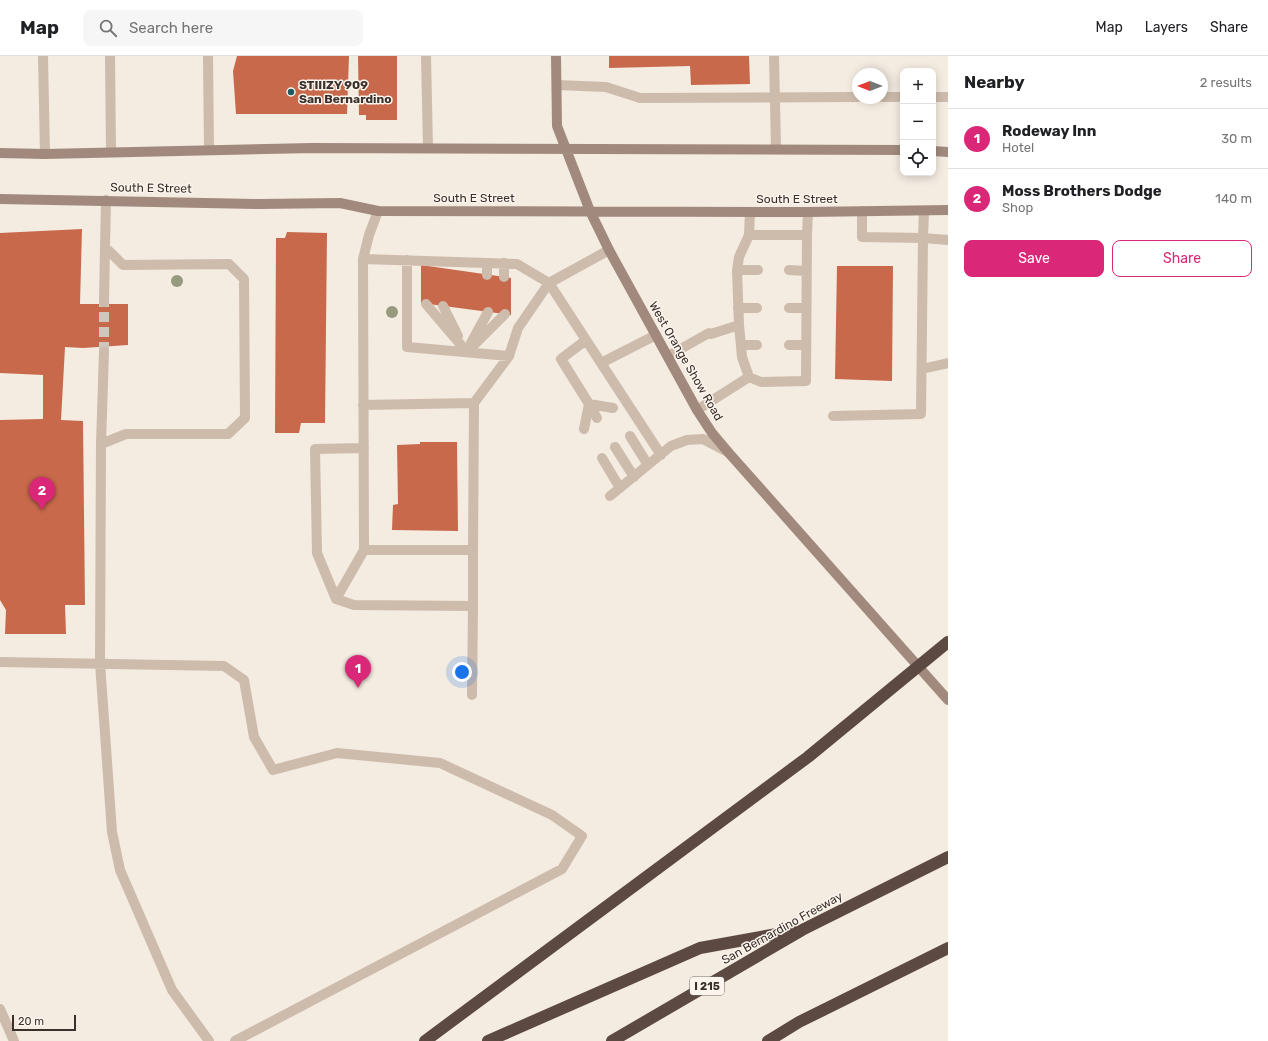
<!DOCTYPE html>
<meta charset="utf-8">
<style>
body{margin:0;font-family:Rubik,sans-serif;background:#f6f6f6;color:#202124}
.controls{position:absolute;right:12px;top:12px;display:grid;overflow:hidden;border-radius:8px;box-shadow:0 2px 10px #0003}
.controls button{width:36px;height:36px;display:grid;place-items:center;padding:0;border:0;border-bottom:1px solid #e0e0e0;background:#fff;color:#202124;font:20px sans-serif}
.compass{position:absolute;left:852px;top:12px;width:36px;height:36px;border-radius:50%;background:#fff;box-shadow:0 2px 10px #0003;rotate:270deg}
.scale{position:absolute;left:12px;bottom:10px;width:64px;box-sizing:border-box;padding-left:4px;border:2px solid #3b302b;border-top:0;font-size:11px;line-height:14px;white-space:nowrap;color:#3b302b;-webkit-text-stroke:3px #fbf5ee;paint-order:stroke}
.you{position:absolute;left:462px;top:616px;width:14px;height:14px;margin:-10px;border:3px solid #fff;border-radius:50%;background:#1a73e8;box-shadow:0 0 0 6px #1a73e833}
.badge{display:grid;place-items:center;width:26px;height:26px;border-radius:50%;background:#db2777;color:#fff;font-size:13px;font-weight:700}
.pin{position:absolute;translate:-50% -33px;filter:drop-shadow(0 1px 2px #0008)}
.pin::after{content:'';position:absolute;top:21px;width:14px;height:12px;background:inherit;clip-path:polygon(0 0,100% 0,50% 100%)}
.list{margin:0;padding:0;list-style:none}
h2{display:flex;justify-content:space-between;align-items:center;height:52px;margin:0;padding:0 16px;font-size:17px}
h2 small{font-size:13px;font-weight:400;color:#757577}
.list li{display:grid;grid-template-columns:26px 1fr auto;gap:12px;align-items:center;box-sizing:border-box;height:60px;padding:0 16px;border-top:1px solid #e0e0e0}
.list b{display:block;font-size:15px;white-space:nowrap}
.list p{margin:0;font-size:13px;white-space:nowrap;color:#757577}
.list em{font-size:13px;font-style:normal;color:#757577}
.actions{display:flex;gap:8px;padding:12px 16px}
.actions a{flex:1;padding:9px 0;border:1px solid #db2777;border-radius:8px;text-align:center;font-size:14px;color:#db2777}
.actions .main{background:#db2777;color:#fff}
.icon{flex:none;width:22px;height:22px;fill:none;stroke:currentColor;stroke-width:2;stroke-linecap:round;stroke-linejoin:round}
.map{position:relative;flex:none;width:948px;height:985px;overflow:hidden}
header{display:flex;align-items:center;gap:24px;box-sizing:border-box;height:56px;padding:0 20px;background:#fff;border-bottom:1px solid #e0e0e0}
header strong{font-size:19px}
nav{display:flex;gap:22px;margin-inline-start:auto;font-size:14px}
.search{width:280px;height:36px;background:#f6f6f6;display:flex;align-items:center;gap:10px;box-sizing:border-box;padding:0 14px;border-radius:8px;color:#757577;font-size:15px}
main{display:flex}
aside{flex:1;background:#fff}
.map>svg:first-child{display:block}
</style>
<header>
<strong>Map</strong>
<div class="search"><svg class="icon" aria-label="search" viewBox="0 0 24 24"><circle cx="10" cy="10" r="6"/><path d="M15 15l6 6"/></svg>Search here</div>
<nav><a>Map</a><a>Layers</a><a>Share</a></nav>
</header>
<main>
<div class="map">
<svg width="948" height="985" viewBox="0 0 948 985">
<rect width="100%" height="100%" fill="#f4ebe1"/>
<path fill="#c8694b" d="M237 0H349L347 58H236L233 15Z
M358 0H397V64H366V59H359Z
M609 0H749L750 28 691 29 690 10 609 12Z
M82 173 80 248H128V289L83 292 65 291 61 364 83 365 85 549H65L66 578H5L6 554 0 544V364L43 363V319L0 317V177Z
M287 176 327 177 325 367H301L299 377H275L276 182H285Z
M421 209 511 222V259L421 247Z
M837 210H893L892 325 835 323Z
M420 386H457L458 475 392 474 393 449 398 448 397 389 420 388Z"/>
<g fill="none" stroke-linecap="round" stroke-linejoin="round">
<path stroke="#cfc6bd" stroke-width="10" stroke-dasharray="10 5" stroke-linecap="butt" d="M104 296V246"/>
<path stroke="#cdbbac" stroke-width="10" d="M110 0 111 96
M208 0 209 94
M426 0 428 92
M774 0 776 93
M557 29 606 31 640 42 858 41
M882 41H903
M933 41H948
M106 144 105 191 123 209 229 208 244 223 245 362 228 378H126L101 388 100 607 112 776 120 814 172 934 209 985
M378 155 369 179 363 203 364 494H473L474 347
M862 155V181L923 182 924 155
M749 179H807
M363 203 517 208 549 227 601 307 656 279
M407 204V291L509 300
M504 207V221
M737 214H758
M789 214 806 215
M487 219V207
M104 246 105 191
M426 248 467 296
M443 250 458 280
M738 252H757
M789 252H806
M739 269 742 301 749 321
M471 287 488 256
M742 289H757
M789 289H806
M467 296 505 258
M668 300 709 277 711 278 739 269 737 214 739 201 749 179 750 156
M601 307 661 399
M922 313 948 307
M589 348 613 352
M589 348 597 362
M363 349 474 347 509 300 518 272 549 227 609 194
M697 354 749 321 761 326 806 325 807 179 808 156
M833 360 921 358 923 182 948 184
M584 373 589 348 561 303 586 284
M630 380 648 409
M101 388 104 296
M615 391 634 421
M364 392 315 393 317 497 336 543 354 549 473 550 472 639
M602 402 620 432
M610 440 671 390 687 384 703 383 728 396
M336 543 364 494
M473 550V494
M0 606 224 610 244 624 254 681 273 714 337 697 440 707 552 759 582 780 562 813 235 985
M0 953 14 985"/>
<path stroke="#cdbbac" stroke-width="10" d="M43 0 45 98"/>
<path stroke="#a18a7d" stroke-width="10" d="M556 0 557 70 590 155 609 194 697 354 712 377 728 396 948 644
M933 95 948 96
M0 97 45 98 312 92 903 94
M0 143 259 148 340 147 378 155 808 156 948 154"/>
<path stroke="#5c4a42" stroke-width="12" d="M425 985 808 701 948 586
M488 985 700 892 793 875
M612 985 802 874 948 801
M768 985 799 966 948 892"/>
</g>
<g fill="#969b7f">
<circle cx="177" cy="225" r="6"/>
<circle cx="392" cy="256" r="6"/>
</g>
<circle fill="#1f5a5e" stroke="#fbf5ee" stroke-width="1.5" cx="291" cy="36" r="4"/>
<g text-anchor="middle" stroke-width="3" stroke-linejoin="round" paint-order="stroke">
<rect fill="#fbf5ee" stroke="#756b66" stroke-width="1" x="690" y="921" width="34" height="18" rx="3"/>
<g font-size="11" font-weight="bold" fill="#3b302b">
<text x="707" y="934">I 215</text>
</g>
<g font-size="12" font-weight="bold" fill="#3b302b" stroke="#fbf5ee" text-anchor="start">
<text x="299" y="33">STIIIZY 909<tspan x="299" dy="14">San Bernardino</tspan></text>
</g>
<g font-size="12" fill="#3b302b" stroke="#fbf5ee">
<text transform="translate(151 132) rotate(1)" y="4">South E Street</text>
<text x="474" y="146">South E Street</text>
<text x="797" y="147">South E Street</text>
<text transform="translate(686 305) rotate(60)" y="4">West Orange Show Road</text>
<text transform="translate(782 872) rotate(-29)" y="4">San Bernardino Freeway</text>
</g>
</g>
</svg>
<div class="controls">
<button>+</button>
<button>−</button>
<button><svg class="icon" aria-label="locate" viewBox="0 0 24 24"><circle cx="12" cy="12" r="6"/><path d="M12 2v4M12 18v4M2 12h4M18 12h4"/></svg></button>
</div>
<svg class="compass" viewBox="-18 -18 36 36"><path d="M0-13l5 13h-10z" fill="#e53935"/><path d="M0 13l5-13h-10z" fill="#757577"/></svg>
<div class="scale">20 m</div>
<div class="you"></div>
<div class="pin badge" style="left:358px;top:632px">1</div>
<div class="pin badge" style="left:42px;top:454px">2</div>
</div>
<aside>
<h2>Nearby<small>2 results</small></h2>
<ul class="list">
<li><span class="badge">1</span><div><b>Rodeway Inn</b><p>Hotel</p></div><em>30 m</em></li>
<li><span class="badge">2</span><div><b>Moss Brothers Dodge</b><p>Shop</p></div><em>140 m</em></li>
</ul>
<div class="actions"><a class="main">Save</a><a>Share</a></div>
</aside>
</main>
